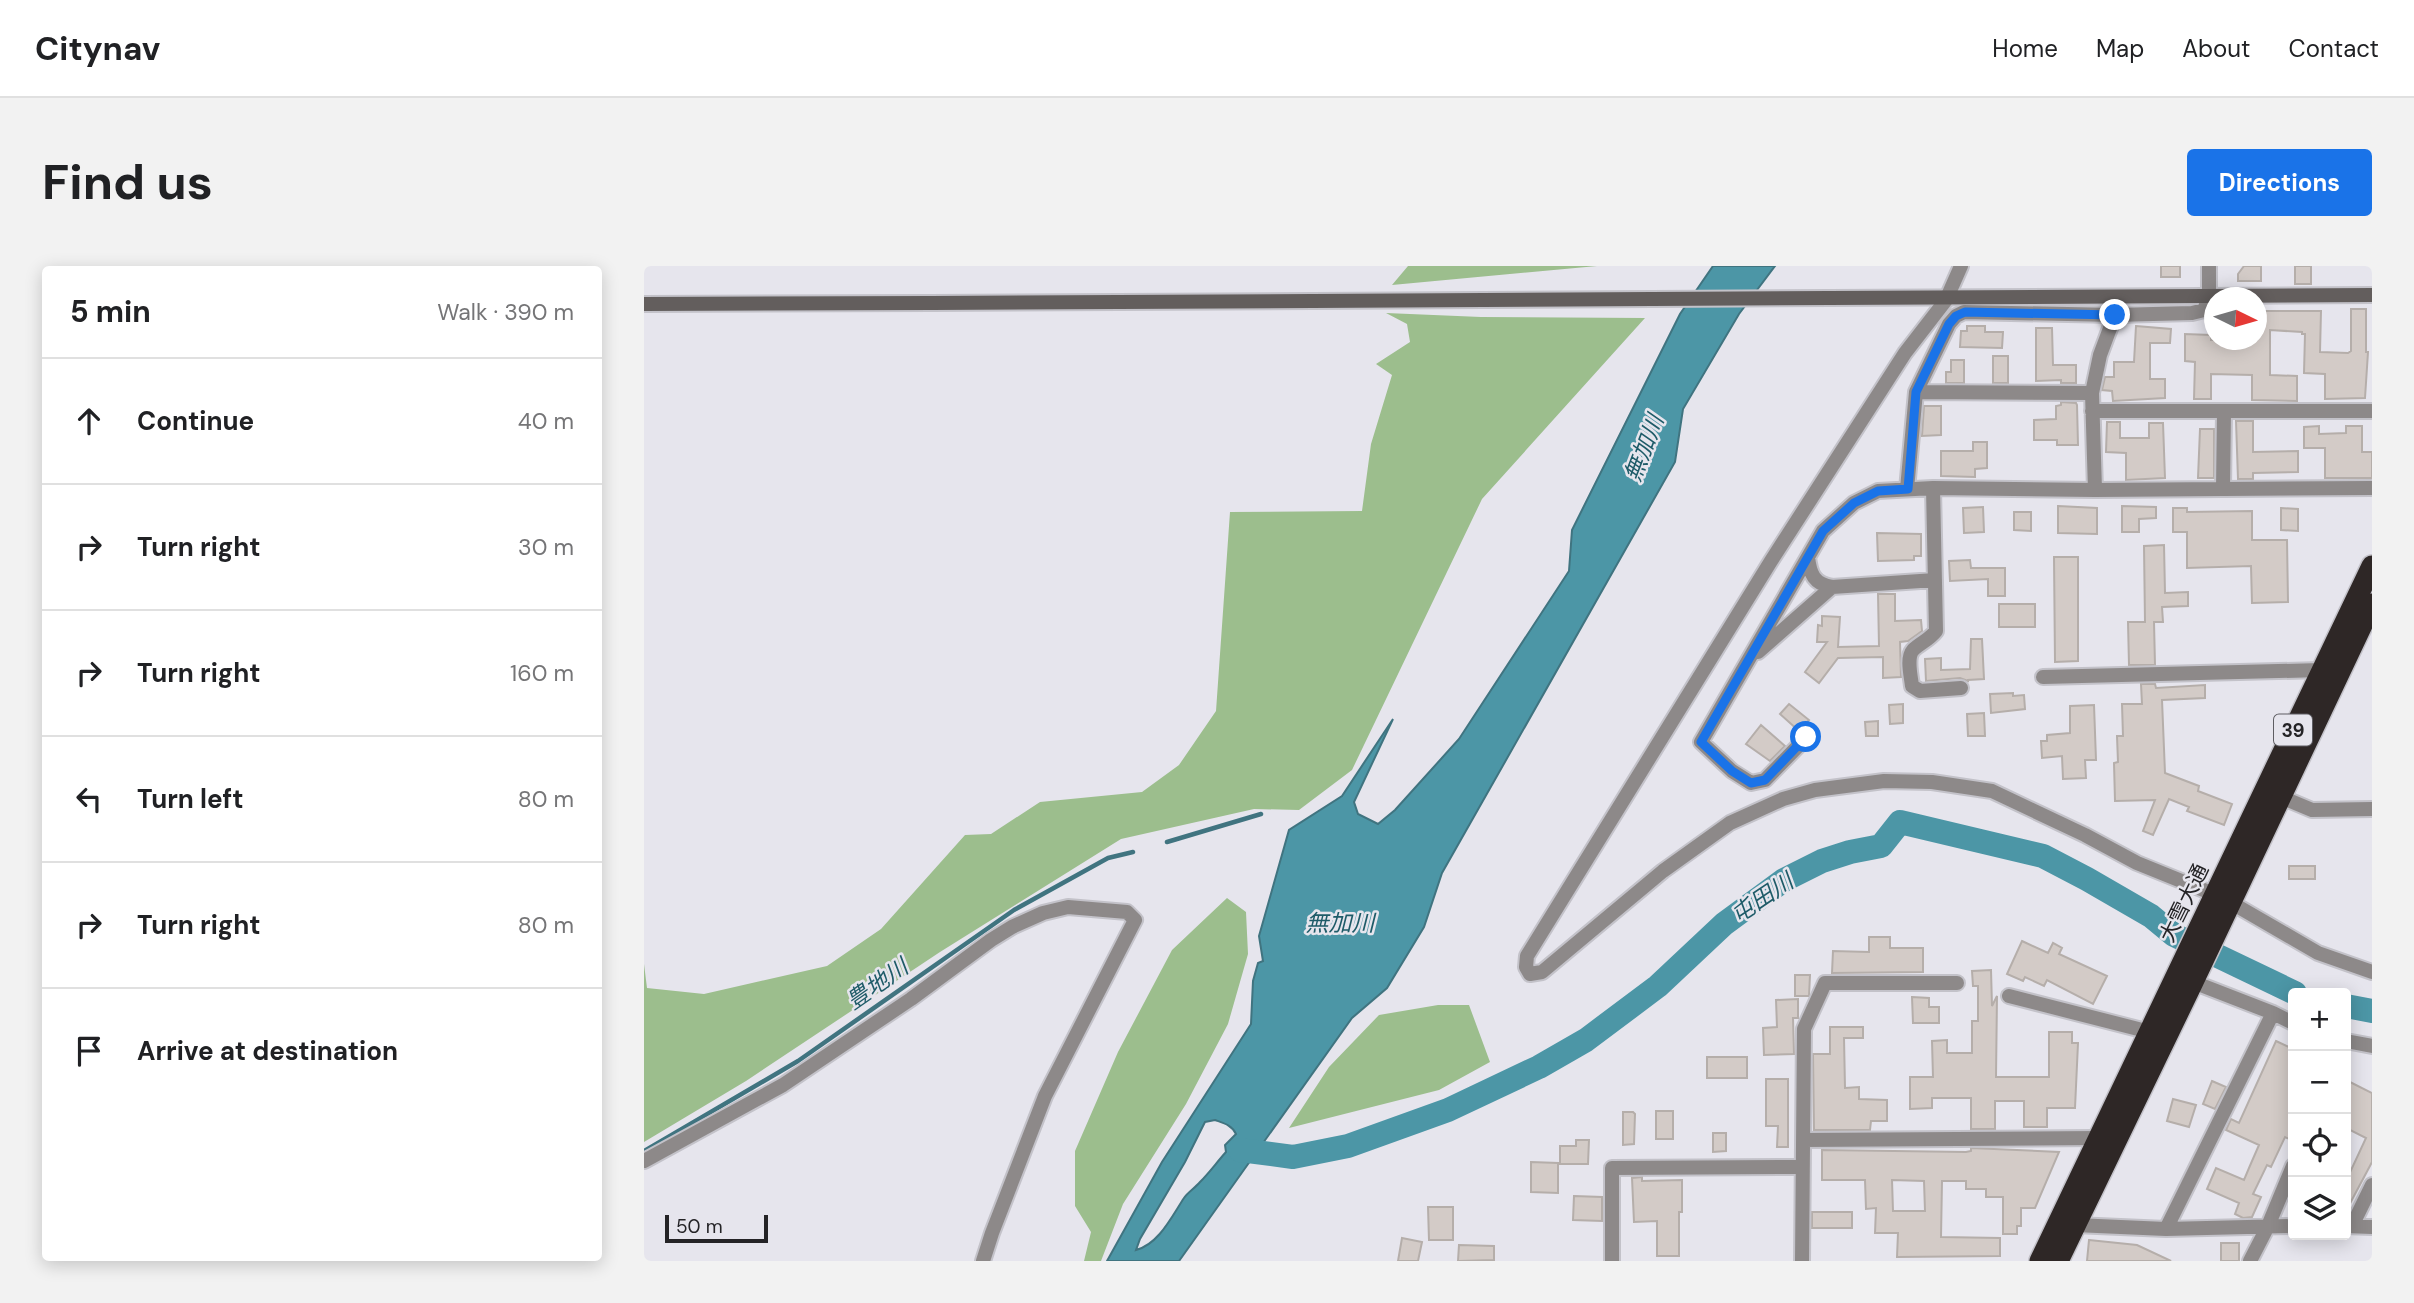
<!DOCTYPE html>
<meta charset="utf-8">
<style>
body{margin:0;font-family:"DM Sans","Noto Sans JP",sans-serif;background:#f2f2f2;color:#202124}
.controls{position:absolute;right:21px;bottom:21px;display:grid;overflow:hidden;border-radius:7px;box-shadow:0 4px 18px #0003}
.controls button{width:63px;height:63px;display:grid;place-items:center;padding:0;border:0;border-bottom:2px solid #e0e0e0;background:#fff;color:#202124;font:35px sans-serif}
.compass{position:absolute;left:1560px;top:21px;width:63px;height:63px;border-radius:50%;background:#fff;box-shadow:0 4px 18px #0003;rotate:95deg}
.scale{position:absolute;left:21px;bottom:18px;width:103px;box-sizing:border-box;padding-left:7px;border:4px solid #242326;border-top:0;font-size:19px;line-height:24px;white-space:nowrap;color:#242326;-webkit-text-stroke:5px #e6e5ed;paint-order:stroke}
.stop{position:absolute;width:21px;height:21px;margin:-16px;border:5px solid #1a73e8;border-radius:50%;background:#fff}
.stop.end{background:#1a73e8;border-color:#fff;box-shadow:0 2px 7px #0008}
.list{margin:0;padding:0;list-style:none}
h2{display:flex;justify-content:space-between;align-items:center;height:91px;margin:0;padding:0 28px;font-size:30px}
h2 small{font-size:23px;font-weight:400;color:#757577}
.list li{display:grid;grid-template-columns:46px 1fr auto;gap:21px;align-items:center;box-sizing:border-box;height:126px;padding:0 28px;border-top:2px solid #e0e0e0}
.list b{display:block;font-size:26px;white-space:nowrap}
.list em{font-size:23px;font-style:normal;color:#757577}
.icon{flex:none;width:38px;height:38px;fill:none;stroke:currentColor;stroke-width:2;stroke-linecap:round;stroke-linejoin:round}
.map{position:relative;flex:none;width:1728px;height:995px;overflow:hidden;border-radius:7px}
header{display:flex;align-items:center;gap:42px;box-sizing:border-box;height:98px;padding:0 35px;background:#fff;border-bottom:2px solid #e0e0e0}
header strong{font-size:33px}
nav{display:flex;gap:38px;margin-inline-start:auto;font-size:24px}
.intro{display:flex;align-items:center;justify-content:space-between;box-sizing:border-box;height:168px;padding:0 42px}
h1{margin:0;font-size:49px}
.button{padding:18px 32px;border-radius:7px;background:#1a73e8;color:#fff;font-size:24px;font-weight:700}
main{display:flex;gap:42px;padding:0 42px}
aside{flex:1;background:#fff;border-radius:7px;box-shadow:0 4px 18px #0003}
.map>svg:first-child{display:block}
</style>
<header>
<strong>Citynav</strong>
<nav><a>Home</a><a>Map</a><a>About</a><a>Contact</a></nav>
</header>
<div class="intro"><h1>Find us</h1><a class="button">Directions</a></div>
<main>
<aside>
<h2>5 min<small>Walk · 390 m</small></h2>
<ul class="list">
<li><svg class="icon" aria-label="ahead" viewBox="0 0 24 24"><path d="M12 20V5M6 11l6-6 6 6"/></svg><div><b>Continue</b></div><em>40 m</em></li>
<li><svg class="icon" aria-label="right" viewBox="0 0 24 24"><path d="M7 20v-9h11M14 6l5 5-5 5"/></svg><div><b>Turn right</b></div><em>30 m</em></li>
<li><svg class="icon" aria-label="right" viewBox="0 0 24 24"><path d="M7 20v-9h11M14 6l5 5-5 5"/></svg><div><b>Turn right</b></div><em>160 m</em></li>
<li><svg class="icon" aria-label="left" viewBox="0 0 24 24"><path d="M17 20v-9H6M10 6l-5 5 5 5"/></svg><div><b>Turn left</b></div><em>80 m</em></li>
<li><svg class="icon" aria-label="right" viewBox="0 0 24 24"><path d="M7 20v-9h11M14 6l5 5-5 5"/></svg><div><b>Turn right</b></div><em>80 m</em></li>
<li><svg class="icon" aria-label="arrive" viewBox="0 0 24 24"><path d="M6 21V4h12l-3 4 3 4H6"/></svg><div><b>Arrive at destination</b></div></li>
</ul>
</aside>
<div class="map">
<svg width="1728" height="995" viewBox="0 0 1728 995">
<rect width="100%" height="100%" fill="#e6e5ed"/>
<path fill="#9cbe8d" d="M764 0H953L748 19Z
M742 47 837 51 1001 52 838 233 708 504 655 544 610 543 477 573 296 686 102 815 0 876V698L3 722 60 728 183 700 237 663 321 569 347 568 396 536 498 526 535 499 572 445 586 246 718 245 727 178 748 109 732 98 766 76 763 58Z
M583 632 602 646 604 688 584 758 542 838 479 938 457 995H440L447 966 431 940V885L474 786 528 684Z
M794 739H825L846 796 795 824 645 862 685 801 735 749Z"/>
<path fill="#4c96a6" stroke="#407480" stroke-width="2" fill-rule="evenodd" d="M1069 0H1131L1095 48 1039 143 1031 196 798 607 780 661 743 722 708 752 535 995H463L518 896 607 758 609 715 614 697 619 695 615 670 645 564 698 530 749 453 710 536 714 548 734 558 751 544 815 473 925 305 928 264 1036 48ZM571 854C579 857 588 859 592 868L581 879 582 886C573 896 565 907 556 916 551 922 544 926 540 932 528 950 515 978 492 984L496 973 541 896 561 856Z"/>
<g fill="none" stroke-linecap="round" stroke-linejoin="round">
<path stroke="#407480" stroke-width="4.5" d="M523 576 617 548
M0 885 154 795 370 644 464 592 489 586"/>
<path stroke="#4c96a6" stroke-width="24" d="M1702 740 1728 745
M596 884 649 891 704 880 804 844 895 801 942 774 1014 720 1080 658 1140 614 1178 595 1206 586 1237 580 1256 556 1399 590 1443 613 1507 650 1530 669 1651 727"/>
</g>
<path fill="#d3cbc7" stroke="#b5aeaa" stroke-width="2" fill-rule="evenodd" d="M1517 0H1536V11H1517Z
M1600 0H1617V15H1594V8Z
M1651 0H1667V18H1651Z
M1707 43H1722V86H1724L1721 132 1681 133V108L1660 107 1661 68H1658V66L1626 64V109L1653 110V135L1608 134V109L1567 108V133H1550L1551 96 1541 95V68L1567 69V74H1613V45H1677L1676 86 1704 87 1707 85Z
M1323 60H1341V66H1359L1358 82 1316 81 1317 65H1323Z
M1492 60 1527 63 1526 77H1506V113H1521V132L1469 135 1468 125 1458 124 1461 111H1470V96H1490Z
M1392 62H1408L1409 99H1432V117H1417V114L1392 115Z
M1349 90H1364V117H1349Z
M1307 94H1320V117H1302V106H1307Z
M1417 136 1432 137 1433 139 1434 179H1413V174H1390V154L1412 153V140L1417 139Z
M1280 140H1297V169L1278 170Z
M1592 155H1609V186L1654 185V206L1609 207V213H1594Z
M1463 156H1476V172H1505V157H1519L1521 212 1482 214V187L1462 186Z
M1675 160V168L1702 167V160H1718V186H1728V212H1681V182H1660V161Z
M1556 163H1570V212H1554Z
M1329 176H1343V202L1331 203V211L1297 210V185H1329Z
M1414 240 1453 242V268L1414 267Z
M1478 240 1512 241V252L1495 253V266H1478Z
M1339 241 1340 266 1320 267 1319 242Z
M1529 242H1543V246L1608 245V274H1643L1644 336 1608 337 1607 300 1543 302V266H1529Z
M1637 242 1654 243V265L1637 264Z
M1370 246H1387V265L1370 264Z
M1233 267 1277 268V290H1270V294L1234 295Z
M1520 279 1521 327 1544 326V340L1518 341 1519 356H1510L1511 399H1485L1484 356H1501L1500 280Z
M1410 291H1434V395L1411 396Z
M1326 294 1327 302H1361V330H1344V313L1306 315 1305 295Z
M1234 328H1251V355L1277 354 1278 365 1264 375 1256 376 1257 411 1239 412V391L1194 392 1175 417 1161 406 1183 376H1173L1174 359 1178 360V350L1196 351 1194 381 1235 380Z
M1355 338H1391V361H1355Z
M1327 373H1338L1340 413 1324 414V415L1316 412 1282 415 1281 393 1297 392V404L1326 403Z
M1497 418H1511L1512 422 1561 419V432L1518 434 1521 507 1555 520 1554 525 1588 538 1580 559 1543 545 1545 541 1525 533 1509 569 1499 565 1511 534 1471 535 1470 497 1474 496 1473 470H1479L1478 438H1498Z
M1369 427V430L1380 429 1381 443 1347 447 1346 428Z
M1145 438 1165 454 1155 465 1136 448Z
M1259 438V457L1246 458 1245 439Z
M1450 439 1452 494H1441L1442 512 1419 513 1418 490 1398 492 1397 475H1403V469L1426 467V440Z
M1340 447 1341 470H1324L1323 448Z
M1234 455V470H1222L1221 456Z
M1117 459 1141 480 1126 495 1102 478Z
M1645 600H1671V613H1645Z
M1225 671H1246V682H1279V706L1188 707 1189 685 1225 686Z
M1378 675 1404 687 1409 677 1418 682 1415 688 1463 710 1449 738 1403 714 1400 720 1381 711 1379 715 1363 708Z
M1347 704 1348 740 1353 730 1352 811H1405V766H1428V777H1434L1431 842H1403V861H1380V835H1351V863H1327V832H1288V842L1266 843V811H1289L1288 775 1303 774V787H1328V755H1334V720H1329L1328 705Z
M1151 709H1166L1165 730H1151Z
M1268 731 1285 732V741H1295V757H1269Z
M1154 733V752H1149L1150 788 1120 789 1119 762 1133 761 1132 734Z
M1186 761H1219V772H1200L1201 822 1215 821V833L1243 834V855H1227L1226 864H1170L1169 788H1186Z
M1632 775 1649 783V864L1645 873 1641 871 1627 901 1623 899 1609 928 1617 931 1608 951 1599 952 1591 948 1595 937 1563 923 1572 902 1600 914 1605 902 1615 879 1582 864 1587 853 1595 857Z
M1063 791H1103V812H1063Z
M1122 813H1144V881H1133L1134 860H1122Z
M1702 814 1728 827V896L1702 945V915L1722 872 1702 862Z
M1568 815 1582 821 1571 843 1559 838Z
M1529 833 1552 839 1545 861 1523 855Z
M1012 845H1029V873H1012Z
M979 846H989L991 848 990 878 979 879Z
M1069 867H1082V885L1069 886Z
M932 874H945L944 898H916V880H932Z
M1327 882 1415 886 1391 942H1377V960H1373V968H1359V931H1342V923H1322V915H1298L1297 971 1356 972V990L1253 991 1254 967H1231L1232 942 1222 943 1221 914H1178V884L1322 886 1327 885ZM1248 914 1280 915 1281 945H1249Z
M887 896 914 897V927L887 926Z
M998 911V915L1038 914V946H1035V990H1013V955L990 956 988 912Z
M930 930 958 931V955L929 954Z
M784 941H809V974H785Z
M1168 946H1208V962H1168Z
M758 972 778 976 774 995H754Z
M1445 974 1493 979 1527 995H1443Z
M1577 977H1595V995H1577Z
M815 979 850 980V994L814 995Z"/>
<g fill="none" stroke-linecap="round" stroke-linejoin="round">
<defs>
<path id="street" d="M1317 0 1302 34 1261 87 1127 295 883 690 882 701 886 708 898 706 1019 605 1086 557 1139 533 1171 524 1240 515 1288 516 1348 525 1441 569 1493 597 1572 629
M1272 126 1448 127
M1448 145H1728
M1289 222 1292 365C1285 374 1276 377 1269 384 1262 392 1267 410 1268 420L1276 425 1317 422
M1263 223 1272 126 1305 58 1312 50 1320 46 1471 49 1548 47 1560 44 1565 31V0
M1579 223 1580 146
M1451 224 1448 127 1456 89 1471 49
M1164 291C1166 308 1170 318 1188 321
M1114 386 1188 321 1291 314
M1399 411 1677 404
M1162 472 1121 514 1107 517 1088 505 1057 476 1179 265 1210 237 1234 225 1289 222 1451 224 1728 222
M1637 531 1668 544 1728 543
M1586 636 1674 687 1728 706
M1549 716 1629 747 1649 757
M1365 730 1506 766
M1702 775 1728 780
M1159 874 1455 872
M0 895 139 819 267 733 347 674 368 661 399 647 424 641 483 646 491 654 401 830 348 967 339 995
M1431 959 1522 963 1649 960
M1702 960 1728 961
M1708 960 1728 919
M1522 963 1629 747
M968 995V902L1157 901
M1158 995 1160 763 1181 717H1313
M1606 995 1624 960 1649 900"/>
<path id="secondary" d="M0 38C576 36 1152 35 1728 29"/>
<path id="highway" d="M1396 995 1728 300
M1414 995 1549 716 1728 338"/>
</defs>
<use href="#street" stroke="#c3c2c9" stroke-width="18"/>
<use href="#secondary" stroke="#c3c2c9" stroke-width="18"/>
<use href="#highway" stroke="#c3c2c9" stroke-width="24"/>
<use href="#street" stroke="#8d8989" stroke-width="14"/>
<use href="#secondary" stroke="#635e5d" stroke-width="14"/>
<use href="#highway" stroke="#2e2726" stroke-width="21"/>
</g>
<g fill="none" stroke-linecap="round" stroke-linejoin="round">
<path stroke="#1a73e8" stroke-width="9" d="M1162 471 1121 514 1107 517 1088 505 1057 476 1179 265 1210 237 1234 225 1264 223 1272 126 1305 58 1312 50 1321 46 1471 49"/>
</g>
<g text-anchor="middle" stroke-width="5" stroke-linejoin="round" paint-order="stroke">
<rect fill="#e6e5ed" stroke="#5e5d62" stroke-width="2" x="1630" y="448.5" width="38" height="31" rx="5"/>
<g font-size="19" font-weight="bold" fill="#242326">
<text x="1649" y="471">39</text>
</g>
<g font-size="21" fill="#242326" stroke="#e6e5ed">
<text transform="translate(1540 637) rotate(-64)" y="7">大雪大通</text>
</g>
<g font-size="23" font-style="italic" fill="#1e5b68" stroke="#e6e5ed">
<text transform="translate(1000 182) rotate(-69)" y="8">無加川</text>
<text transform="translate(1118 632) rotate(-34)" y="8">屯田川</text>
<text x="696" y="665">無加川</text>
<text transform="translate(233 718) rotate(-35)" y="8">豊地川</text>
</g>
</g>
</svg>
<div class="controls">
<button>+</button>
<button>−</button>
<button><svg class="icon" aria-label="locate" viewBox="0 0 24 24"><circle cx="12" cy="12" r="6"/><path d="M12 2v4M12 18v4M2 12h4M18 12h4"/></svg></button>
<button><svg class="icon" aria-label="layers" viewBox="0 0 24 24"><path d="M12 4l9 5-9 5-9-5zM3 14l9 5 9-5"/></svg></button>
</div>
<svg class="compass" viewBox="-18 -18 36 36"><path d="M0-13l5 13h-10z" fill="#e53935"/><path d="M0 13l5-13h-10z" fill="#757577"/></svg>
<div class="scale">50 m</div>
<div class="stop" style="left:1162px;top:471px"></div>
<div class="stop end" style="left:1471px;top:49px"></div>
</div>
</main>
